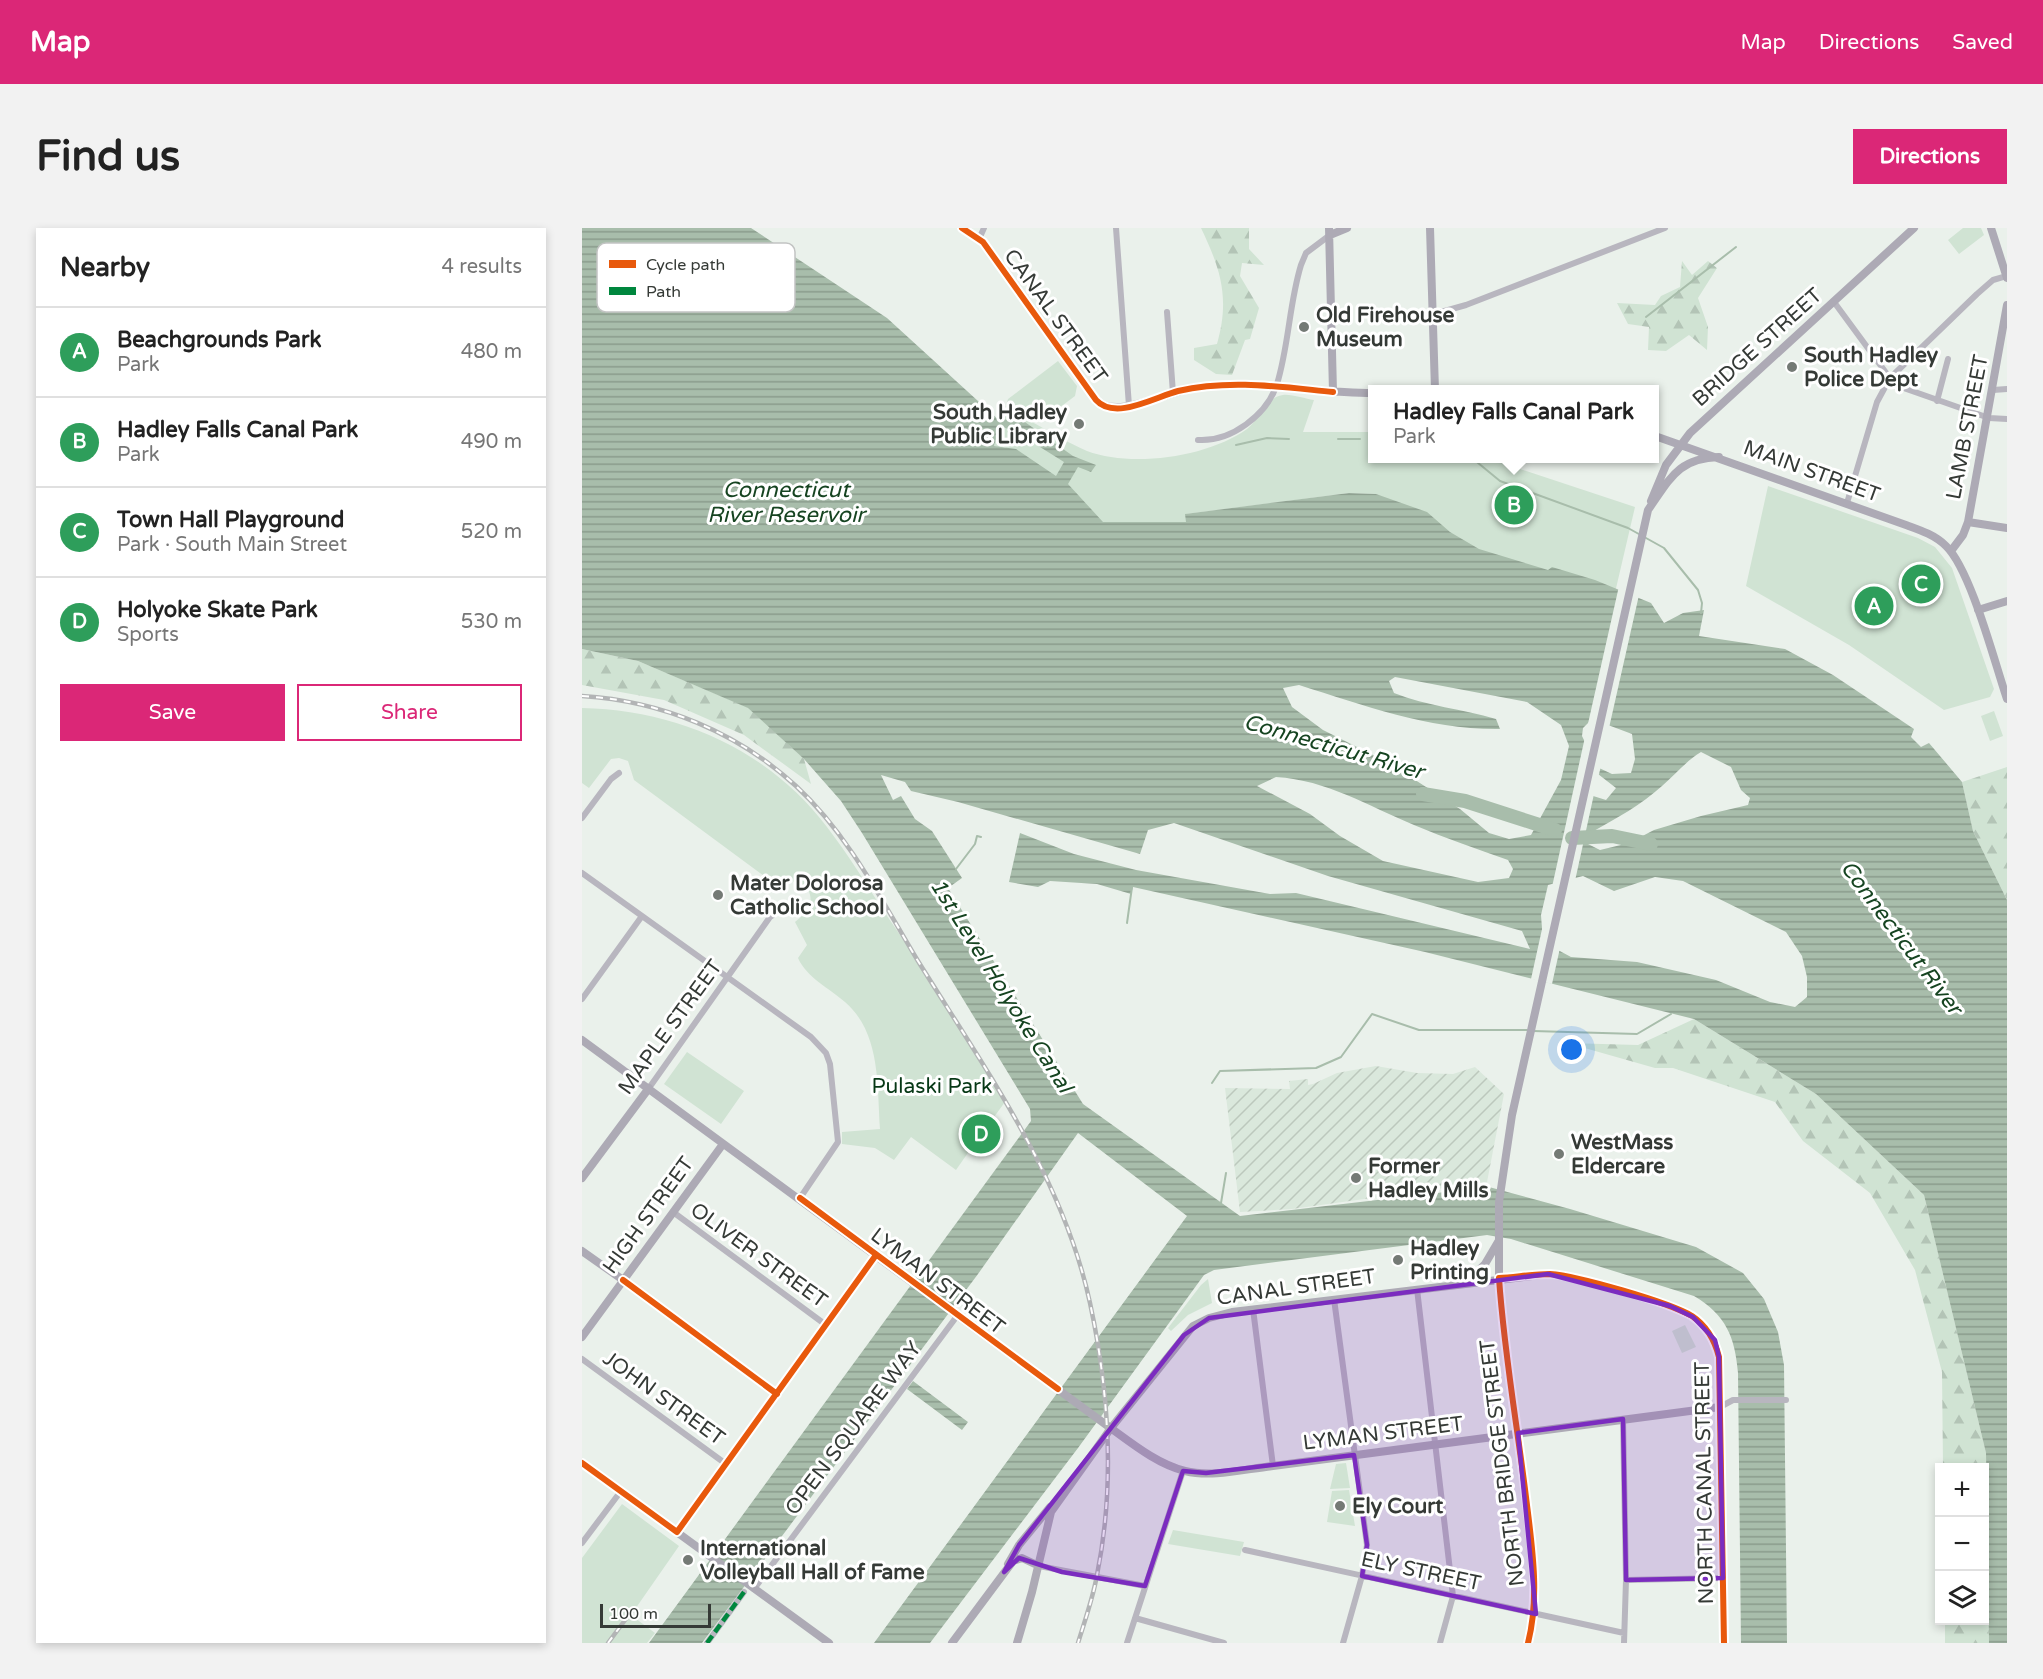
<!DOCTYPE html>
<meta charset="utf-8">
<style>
body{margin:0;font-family:"Varela Round",sans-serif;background:#f2f2f2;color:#222}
.controls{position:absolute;right:18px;bottom:18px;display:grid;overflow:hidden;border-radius:0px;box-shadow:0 3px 9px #0003}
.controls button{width:54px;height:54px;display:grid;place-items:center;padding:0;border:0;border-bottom:2px solid #e0e0e0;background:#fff;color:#222;font:30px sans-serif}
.scale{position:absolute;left:18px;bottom:15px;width:111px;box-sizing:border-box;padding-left:6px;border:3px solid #353a36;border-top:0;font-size:16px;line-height:21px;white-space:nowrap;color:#353a36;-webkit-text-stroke:4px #fff;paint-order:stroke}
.you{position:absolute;left:990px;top:822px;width:21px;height:21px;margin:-15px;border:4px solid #fff;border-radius:50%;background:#1a73e8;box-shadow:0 0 0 9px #1a73e833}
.badge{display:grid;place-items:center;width:39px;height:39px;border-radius:50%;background:#db2777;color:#fff;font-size:20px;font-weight:700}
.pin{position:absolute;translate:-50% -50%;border:3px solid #fff;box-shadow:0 2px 6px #0006}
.popup{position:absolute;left:786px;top:157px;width:291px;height:78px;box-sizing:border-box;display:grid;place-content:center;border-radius:0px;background:#fff;filter:drop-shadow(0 2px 4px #0005);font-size:20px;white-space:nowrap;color:#767676}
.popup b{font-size:22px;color:#222}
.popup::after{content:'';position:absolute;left:50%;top:100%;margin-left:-12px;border:12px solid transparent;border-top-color:#fff}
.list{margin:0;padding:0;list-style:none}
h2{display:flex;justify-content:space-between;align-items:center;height:78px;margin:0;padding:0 24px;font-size:26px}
h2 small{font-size:20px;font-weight:400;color:#767676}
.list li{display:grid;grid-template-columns:39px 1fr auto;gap:18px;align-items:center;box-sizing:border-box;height:90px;padding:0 24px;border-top:2px solid #e0e0e0}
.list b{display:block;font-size:22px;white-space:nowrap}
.list p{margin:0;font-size:20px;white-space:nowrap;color:#767676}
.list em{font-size:20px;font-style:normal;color:#767676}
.actions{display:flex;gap:12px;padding:18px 24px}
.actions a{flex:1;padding:14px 0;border:2px solid #db2777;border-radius:0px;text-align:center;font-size:21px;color:#db2777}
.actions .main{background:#db2777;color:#fff}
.icon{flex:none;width:33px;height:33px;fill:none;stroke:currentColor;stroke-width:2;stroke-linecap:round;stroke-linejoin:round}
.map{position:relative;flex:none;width:1425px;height:1415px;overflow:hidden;border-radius:0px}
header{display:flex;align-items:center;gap:36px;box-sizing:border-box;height:84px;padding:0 30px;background:#db2777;color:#fff}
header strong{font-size:28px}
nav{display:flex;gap:33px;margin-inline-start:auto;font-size:21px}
.intro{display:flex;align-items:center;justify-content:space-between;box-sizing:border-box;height:144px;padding:0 36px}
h1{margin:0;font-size:42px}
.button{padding:15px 27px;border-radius:0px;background:#db2777;color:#fff;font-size:21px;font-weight:700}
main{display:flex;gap:36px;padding:0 36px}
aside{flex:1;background:#fff;border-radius:0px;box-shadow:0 3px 9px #0003}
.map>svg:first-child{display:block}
</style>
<header>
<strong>Map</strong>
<nav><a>Map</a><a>Directions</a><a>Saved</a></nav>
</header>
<div class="intro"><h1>Find us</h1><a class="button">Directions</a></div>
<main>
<aside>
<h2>Nearby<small>4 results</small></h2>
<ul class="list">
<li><span class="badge" style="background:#2e9e5b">A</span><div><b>Beachgrounds Park</b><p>Park</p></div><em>480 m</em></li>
<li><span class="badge" style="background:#2e9e5b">B</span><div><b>Hadley Falls Canal Park</b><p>Park</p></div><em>490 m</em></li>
<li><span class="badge" style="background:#2e9e5b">C</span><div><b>Town Hall Playground</b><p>Park · South Main Street</p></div><em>520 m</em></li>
<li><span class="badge" style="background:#2e9e5b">D</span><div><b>Holyoke Skate Park</b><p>Sports</p></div><em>530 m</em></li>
</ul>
<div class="actions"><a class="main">Save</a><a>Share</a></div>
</aside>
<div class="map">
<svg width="1425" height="1415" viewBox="0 0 1425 1415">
<defs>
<pattern id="industrial-furrows" width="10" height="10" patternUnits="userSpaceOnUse" patternTransform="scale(1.5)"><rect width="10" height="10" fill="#dae8dc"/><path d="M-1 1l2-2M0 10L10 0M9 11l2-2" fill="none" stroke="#bcc8bd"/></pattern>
<pattern id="forest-firs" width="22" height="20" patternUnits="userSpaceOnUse" patternTransform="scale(1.5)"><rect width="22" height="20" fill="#d0e3d3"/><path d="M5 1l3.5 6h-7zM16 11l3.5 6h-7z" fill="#b3c4b6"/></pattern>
<pattern id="water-rules" width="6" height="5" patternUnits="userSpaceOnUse" patternTransform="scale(1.5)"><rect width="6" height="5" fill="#a8bdab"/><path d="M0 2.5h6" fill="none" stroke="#8a9b8c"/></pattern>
</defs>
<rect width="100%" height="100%" fill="#eaf1eb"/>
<path fill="url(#industrial-furrows)" d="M794 838 835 845 871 846 893 839 922 866 905 954 710 981 658 984 643 860 708 861 707 853 726 851V857L731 856 755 845Z"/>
<path fill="#d0e3d3" d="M1381 0H1399L1402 7 1377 26 1366 12Z
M476 133 495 158 493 168 465 189 448 193C467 203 486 215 505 223 550 240 626 229 665 201 676 193 685 168 701 167 710 166 723 171 732 172L721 204H791V230L913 231 923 236 1053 279 1028 386 976 372 794 266 767 265 604 286V294H520L486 257 421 218 420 220 412 218 426 171Z
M1186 258 1336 310 1353 319 1370 340 1412 461 1408 469 1362 482 1267 417 1164 358Z
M0 480C95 482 186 521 245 599 265 625 283 654 301 682 344 744 383 809 423 874L412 889 420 901 401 927 390 919 374 942 329 909 312 932 293 920 260 916V904L298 901C295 858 299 805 263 774 247 760 225 750 216 730L225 717 213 694C225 684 233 677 226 661L210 653 197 659 52 552 46 533 37 530 29 531 7 560 0 555Z
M1412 483 1421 508 1408 513 1399 488Z
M105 824 162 863 139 896 82 856Z
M626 1051 630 1075 606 1087 589 1103 586 1100 619 1057Z
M1103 1097 1114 1119 1100 1125 1090 1103Z
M764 1235 768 1260 748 1261 754 1236Z
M767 1262 773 1298 745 1294 750 1263Z
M40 1276 97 1318 49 1387 73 1405 65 1415H0V1330Z
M591 1302 662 1314 658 1328 586 1316Z"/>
<path fill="url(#forest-firs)" d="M619 0H667V21L682 37 660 35 658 48 677 80 668 111 663 112 650 147 634 146 612 132V120L635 116C648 70 639 42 619 0Z
M1100 33 1110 47 1126 33 1135 40 1116 70 1126 99 1125 122 1107 107 1084 123 1066 122 1067 99 1046 96 1035 75 1073 77 1079 68 1098 59Z
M0 421 56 433 167 480 222 531 229 556 162 507 82 472 0 457Z
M1425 539V672L1391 603 1380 554Z
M1112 791 1234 866 1342 967 1404 1225 1407 1415H1363V1393L1402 1392V1240L1361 1239 1360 1144 1333 1042 1288 965 1221 913 1193 874 1091 840H1073L985 815 1056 817Z"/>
<path fill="url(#water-rules)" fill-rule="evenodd" d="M0 0H169L305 90 419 194 412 218 434 221 474 248 482 234 423 197 430 185 491 228 514 237 509 244 496 239 486 256 521 294H604L603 286 767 265 794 266 845 284 868 304 897 321 966 342 970 339 1013 352 1069 375 1082 395 1101 385 1122 382 1117 408 1203 421 1251 447 1332 501 1329 509 1339 519 1347 515 1380 554 1391 603 1425 672V1415H1407L1404 1225 1342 967 1234 866 1112 791 843 724 551 659 549 666 515 656 468 653 456 659 427 654 438 605 492 626 554 642 688 666 714 665 948 721 940 703 746 648 592 595 566 602 558 626 376 574 329 563 323 554 299 547 311 572 319 568 333 591 350 603 380 650 366 660 501 876 658 988 907 959 988 981 1114 1019 1161 1045 1182 1071 1196 1104 1202 1137 1205 1415H1159L1156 1145C1153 1109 1144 1087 1112 1068L929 1011 905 1007 632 1042 622 1047 496 1220 348 1415H292L605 988 496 905 396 1046 120 1415H67L449 893 448 881 280 605 259 573 222 531 166 480 56 433 0 421ZM813 449 945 474 979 497 987 518 979 552 949 607 927 611 907 605 878 581 807 535 741 502 710 479 701 460 717 457C784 478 848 502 918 501L914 491C880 481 845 478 812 465L807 453ZM1010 491 1050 506 1053 531 1049 545 1030 546 1015 539 1000 508 1001 500ZM1119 524 1149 539 1159 562 1168 570 1166 577 1119 588 1072 602 1047 615 1018 622 1006 616 1010 604C1035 590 1059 577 1080 558 1094 546 1103 534 1119 524ZM998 546H1016L1034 560 1024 572 995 563ZM694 549C745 552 786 578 832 597 863 610 895 621 926 632L931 641 927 650 896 654 801 633 758 608 728 586 675 558ZM1001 648 1032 663 1073 649 1101 653 1204 704 1220 728 1225 749V769L1213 779 1188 774 1134 752 1055 734 989 729 961 714 959 687 966 657Z
M331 1153 386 1194 380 1202 325 1161Z"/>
<path fill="#eaf1eb" d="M1037 358 1057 367 1027 500 1011 494 1005 500Z
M1003 509 1019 538 1016 550 1001 548 998 561 1012 566 993 653 970 659Z
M962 692 964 713 978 720 970 756 949 751Z"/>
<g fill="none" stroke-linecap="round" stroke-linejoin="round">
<path stroke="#a8bdab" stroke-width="2" d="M1064 89 1154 19
M756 211H778
M654 217 685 210 707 211
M890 230 918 253 1046 300 1082 320 1116 362 1120 375 1119 385
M374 641 393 616 395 608 399 609
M545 695 550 659
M951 803 1055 806 1089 786
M630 855 638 843 734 840 759 829 790 786 837 802H945
M639 975 644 945"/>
<path stroke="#a8bdab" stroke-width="8" d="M419 194 432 199"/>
<path stroke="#a8bdab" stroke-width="14" d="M841 566 883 573 973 602
M990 610 1030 608 1069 616"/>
<path stroke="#b8b6bf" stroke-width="6" d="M534 0 547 178
M397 11 402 0
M1252 74 1313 157 1407 190 1425 191
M585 84 591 165
M852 86 884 77 1083 0
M1411 162 1425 161
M1355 173 1366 131
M616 212C649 214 685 187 695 156 707 117 707 76 719 37L724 25 748 7
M1265 275 1295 174 1308 150 1395 66 1411 52 1425 48
M0 590 29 551 37 545
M0 645 229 809 244 825 248 836 256 914 218 970
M0 771 60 688
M67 860 188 689 210 674
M91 984 244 1097
M917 1050C922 1124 935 1196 944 1269 950 1318 958 1368 946 1415
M41 1052 195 1166
M835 1061 871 1368 858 1415
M752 1071 785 1317 780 1348 761 1415
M671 1081 691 1238
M0 1131 144 1236
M1138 1179 1151 1172H1204
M1041 1191 1044 1352 1042 1415
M95 1304 294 1027
M0 1315 39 1263
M663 1322 1042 1405
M457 1338 563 1358
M1044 1352 1141 1350
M172 1361 375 1088
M553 1390 642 1415
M125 1415 162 1364
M545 1415 601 1243"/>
<path stroke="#adaab5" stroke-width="8" d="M380 0 401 14 514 172C533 192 585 164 611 160 672 151 730 165 791 165
M747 0 751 164
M848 0 853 162
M1409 0 1425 50
M748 7 765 0
M1073 208 1324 297C1338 302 1353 307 1364 318 1389 342 1413 436 1425 471
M1069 273 1084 237 1108 205 1332 0
M1386 294 1425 300
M1369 323 1381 307 1386 294 1425 77
M1396 382 1425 373
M0 812 523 1196C547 1213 574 1236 603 1243 630 1250 663 1241 691 1238L1138 1179
M0 950 67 860
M0 1023 41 1052
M917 1050V974L930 887 1066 282C1088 251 1096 230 1137 229
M884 1055 903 1036 916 1014
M0 1109 141 916
M0 1235 247 1415
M426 1336 437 1317 468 1279
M370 1415 431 1333 440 1330 457 1338
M435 1415 450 1364 469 1284 529 1200 611 1098 627 1090 650 1084 966 1046C1000 1049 1081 1071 1109 1088 1125 1097 1133 1113 1137 1129L1142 1415"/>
<defs>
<path id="rail" d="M0 468C80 473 155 504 214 558 266 606 300 673 336 733 403 841 481 949 508 1075 527 1163 533 1258 515 1347 511 1370 503 1392 496 1415
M26 1415 49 1384"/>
</defs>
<use href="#rail" stroke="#b2b4b5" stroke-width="4.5"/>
<use href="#rail" stroke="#fff" stroke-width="2" stroke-dasharray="7" stroke-linecap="butt"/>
<path stroke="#00873e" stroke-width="4.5" stroke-dasharray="9 4.5" stroke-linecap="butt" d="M125 1415 162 1364"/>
<defs>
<path id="cycleway" d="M380 0 401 14 514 172C533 193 573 169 596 163 648 151 699 159 751 164
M218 970 476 1161
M41 1052 195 1166
M0 1235 95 1304 294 1027
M946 1415C958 1368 950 1318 944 1269 935 1196 922 1124 917 1050 934 1049 952 1046 968 1046 996 1048 1086 1074 1110 1088 1125 1098 1133 1113 1137 1129L1142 1415"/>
</defs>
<use href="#cycleway" stroke="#fff" stroke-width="10"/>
<use href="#cycleway" stroke="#e8590c" stroke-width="6"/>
</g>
<path fill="#7b2cbf" fill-opacity="0.2" stroke="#7b2cbf" stroke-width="4.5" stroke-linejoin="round" d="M966 1046 1088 1078 1111 1089 1133 1112 1137 1129 1141 1350 1044 1352 1041 1191 936 1205 954 1386 780 1348 785 1317 772 1227 624 1245 601 1243 563 1358 480 1344 437 1330 422 1344 437 1317 602 1107 627 1090Z"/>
<g fill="#747a75" stroke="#fff" stroke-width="2">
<circle cx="722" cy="99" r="6"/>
<circle cx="1210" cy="139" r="6"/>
<circle cx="497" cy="196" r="6"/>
<circle cx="136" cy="667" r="6"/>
<circle cx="977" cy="926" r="6"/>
<circle cx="774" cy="950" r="6"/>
<circle cx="816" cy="1032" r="6"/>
<circle cx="758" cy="1278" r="6"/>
<circle cx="106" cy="1332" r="6"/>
</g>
<g text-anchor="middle" stroke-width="6" stroke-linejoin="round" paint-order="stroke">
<g font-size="21" font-weight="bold" fill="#353a36" stroke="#fff" text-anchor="start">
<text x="734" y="94">Old Firehouse<tspan x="734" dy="24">Museum</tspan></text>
<text x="1222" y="134">South Hadley<tspan x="1222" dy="24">Police Dept</tspan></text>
<text x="485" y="191" text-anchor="end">South Hadley<tspan x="485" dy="24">Public Library</tspan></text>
<text x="148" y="662">Mater Dolorosa<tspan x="148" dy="24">Catholic School</tspan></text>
<text x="989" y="921">WestMass<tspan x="989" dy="24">Eldercare</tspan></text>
<text x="786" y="945">Former<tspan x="786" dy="24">Hadley Mills</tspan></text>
<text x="828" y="1027">Hadley<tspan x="828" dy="24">Printing</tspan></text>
<text x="770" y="1285">Ely Court</text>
<text x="118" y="1327">International<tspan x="118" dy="24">Volleyball Hall of Fame</tspan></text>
</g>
<g font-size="21" fill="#353a36" stroke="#fff">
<text transform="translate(474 88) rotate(54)" y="7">CANAL STREET</text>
<text transform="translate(1175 119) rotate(-42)" y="7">BRIDGE STREET</text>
<text transform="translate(1385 199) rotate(-79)" y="7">LAMB STREET</text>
<text transform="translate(1230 243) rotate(20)" y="7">MAIN STREET</text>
<text transform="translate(88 799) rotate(-54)" y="7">MAPLE STREET</text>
<text transform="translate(66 987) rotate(-54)" y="7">HIGH STREET</text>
<text transform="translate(177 1027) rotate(36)" y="7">OLIVER STREET</text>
<text transform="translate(356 1053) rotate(37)" y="7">LYMAN STREET</text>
<text transform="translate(714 1059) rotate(-8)" y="7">CANAL STREET</text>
<text transform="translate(82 1170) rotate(36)" y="7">JOHN STREET</text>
<text transform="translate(271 1200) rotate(-53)" y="7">OPEN SQUARE WAY</text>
<text transform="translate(801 1205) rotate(-7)" y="7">LYMAN STREET</text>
<text transform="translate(920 1235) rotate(-97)" y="7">NORTH BRIDGE STREET</text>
<text transform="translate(1122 1255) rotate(-91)" y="7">NORTH CANAL STREET</text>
<text transform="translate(839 1343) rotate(12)" y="7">ELY STREET</text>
</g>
<g font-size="21" fill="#073816" stroke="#fff">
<text x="350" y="865">Pulaski Park</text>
</g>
<g font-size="22" font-style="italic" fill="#164421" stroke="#fff">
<text x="204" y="269">Connecticut<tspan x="204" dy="25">River Reservoir</tspan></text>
<text transform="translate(752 518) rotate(16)" y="8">Connecticut River</text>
<text transform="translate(1320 709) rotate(53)" y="8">Connecticut River</text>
<text transform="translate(420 757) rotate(58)" y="8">1st Level Holyoke Canal</text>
</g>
</g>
<rect x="15" y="15" width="198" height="69" rx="9" fill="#fff" stroke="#c2c4c3" stroke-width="1.5"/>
<rect x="27" y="32" width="27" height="8" fill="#e8590c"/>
<rect x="27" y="59" width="27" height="8" fill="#00873e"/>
<g font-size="16" fill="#353a36">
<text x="64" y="42">Cycle path</text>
<text x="64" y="69">Path</text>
</g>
</svg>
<div class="controls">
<button>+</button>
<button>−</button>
<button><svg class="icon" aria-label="layers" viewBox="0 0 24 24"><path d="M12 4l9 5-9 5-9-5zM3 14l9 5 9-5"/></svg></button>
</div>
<div class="scale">100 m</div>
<div class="you"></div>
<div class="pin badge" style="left:1292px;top:378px;background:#2e9e5b">A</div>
<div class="pin badge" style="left:932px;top:277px;background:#2e9e5b">B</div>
<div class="popup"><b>Hadley Falls Canal Park</b>Park</div>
<div class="pin badge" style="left:1339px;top:356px;background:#2e9e5b">C</div>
<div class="pin badge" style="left:399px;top:906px;background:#2e9e5b">D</div>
</div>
</main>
